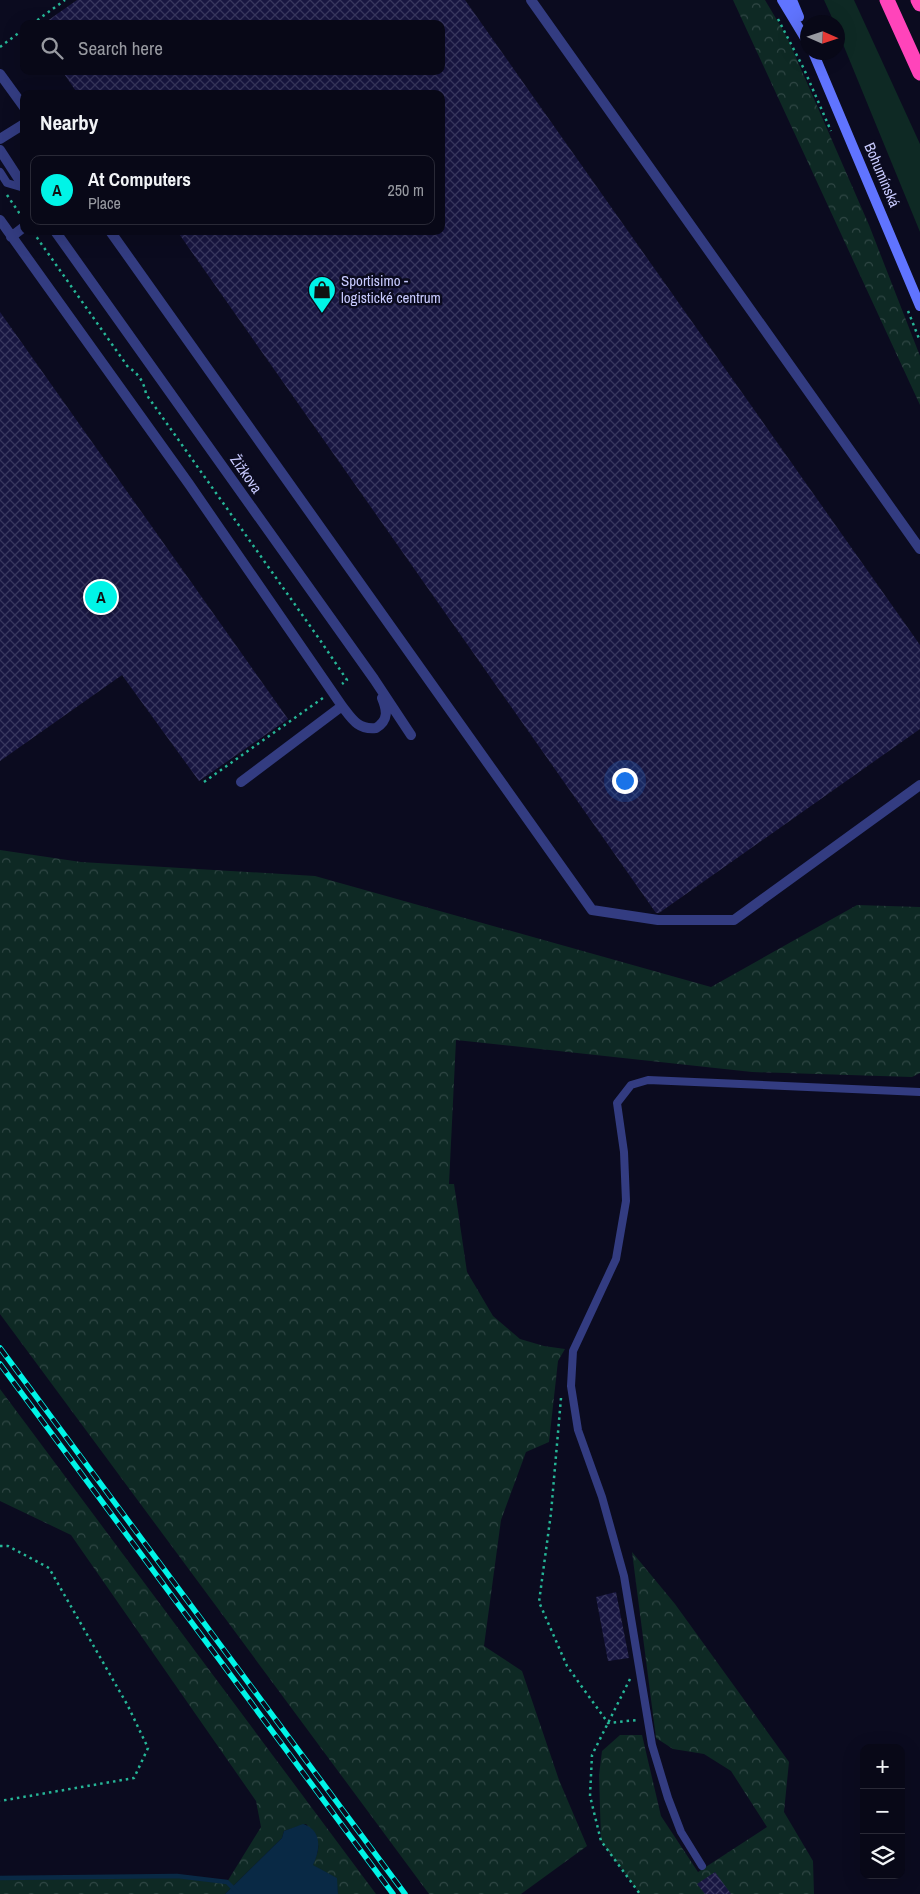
<!DOCTYPE html>
<meta charset="utf-8">
<style>
body{margin:0;font-family:"Archivo Narrow",sans-serif;background:#161624;color:#f1f3f6}
.controls{position:absolute;right:15px;bottom:15px;display:grid;overflow:hidden;border-radius:10px;box-shadow:0 5px 20px #0002}
.controls button{width:45px;height:45px;display:grid;place-items:center;padding:0;border:0;border-bottom:1px solid #292936;background:#080817;color:#f1f3f6;font:25px sans-serif}
.compass{position:absolute;left:800px;top:15px;width:45px;height:45px;border-radius:50%;background:#080817;box-shadow:0 5px 20px #0002;rotate:93deg}
.you{position:absolute;left:624px;top:780px;width:18px;height:18px;margin:-12px;border:4px solid #fff;border-radius:50%;background:#1a73e8;box-shadow:0 0 0 8px #1a73e833}
.badge{display:grid;place-items:center;width:32px;height:32px;border-radius:50%;background:#00f4e7;color:#111;font-size:16px;font-weight:700}
.pin{position:absolute;translate:-50% -50%;border:2px solid #fff;box-shadow:0 1px 5px #0006}
.list{margin:0;padding:0;list-style:none}
h2{display:flex;justify-content:space-between;align-items:center;height:65px;margin:0;padding:0 20px;font-size:21px}
h2 small{font-size:16px;font-weight:400;color:#989aa1}
.list li{display:grid;grid-template-columns:32px 1fr auto;gap:15px;align-items:center;box-sizing:border-box;height:70px;margin:0 10px 10px;padding:0 10px;border:1px solid #292936;border-radius:10px}
.list b{display:block;font-size:19px;white-space:nowrap}
.list p{margin:0;font-size:16px;white-space:nowrap;color:#989aa1}
.list em{font-size:16px;font-style:normal;color:#989aa1}
.icon{flex:none;width:28px;height:28px;fill:none;stroke:currentColor;stroke-width:2;stroke-linecap:round;stroke-linejoin:round}
.map{position:relative;flex:none;width:920px;height:1894px;overflow:hidden}
.search{position:absolute;background:#080817;box-shadow:0 5px 20px #0002;left:20px;top:20px;width:425px;height:55px;display:flex;align-items:center;gap:12px;box-sizing:border-box;padding:0 18px;border-radius:10px;color:#989aa1;font-size:19px}
.panel{position:absolute;background:#080817;box-shadow:0 5px 20px #0002;left:20px;top:90px;width:425px;height:145px;border-radius:10px}
.map>svg:first-child{display:block}
</style>
<div class="map">
<svg width="920" height="1894" viewBox="0 0 920 1894">
<defs>
<pattern id="forest-crowns" width="20" height="18" patternUnits="userSpaceOnUse" patternTransform="scale(1.25)"><rect width="20" height="18" fill="#0e2924"/><path d="M2 6a3 3 0 1 1 6 0M12 15a3 3 0 1 1 6 0" fill="none" stroke="#304745"/></pattern>
<pattern id="building-cross-hatch" width="8" height="8" patternUnits="userSpaceOnUse" patternTransform="scale(1.25)"><rect width="8" height="8" fill="#181641"/><path d="M0 0l8 8M0 8l8-8" fill="none" stroke="#38375e"/></pattern>
</defs>
<rect width="100%" height="100%" fill="#0b0b1f"/>
<path fill="#0e2924" d="M824 0H854L920 144V232L838 32V22H834Z"/>
<path fill="url(#forest-crowns)" d="M733 0H765L787 37 869 225 920 356V405Z
M0 850 81 862 315 876 711 987 857 905 920 907V1073L912 1077 752 1072 456 1040 449 1184H454L467 1272 493 1316 520 1339 544 1346 565 1349 558 1361 549 1442 526 1452 501 1520 484 1646 522 1671 559 1780 587 1846 521 1894H429L0 1314Z
M0 1389 376 1894H338L336 1878 312 1865C322 1848 320 1838 306 1824L284 1831 282 1838 225 1894H0V1878L177 1876 227 1882 261 1827 256 1801 71 1535 0 1501Z
M632 1552 675 1604 789 1762 784 1812 813 1861 814 1894H640L601 1841 599 1775 602 1751 620 1735H642L661 1816 698 1872 767 1827 731 1771 704 1754 673 1749 656 1738Z"/>
<path fill="#092945" d="M303 1824C323 1830 320 1851 313 1865L337 1878 338 1894H225L282 1838 284 1831Z"/>
<g fill="none" stroke-linecap="round" stroke-linejoin="round">
<path stroke="#092945" stroke-width="4.5" d="M0 1878 177 1876 227 1882 239 1894"/>
</g>
<path fill="url(#building-cross-hatch)" d="M77 0H465L920 645V729L659 913H656L177 231H441V94H78L62 71H441V24H43Z
M0 312 288 719 199 781 122 675 0 761Z
M616 1592 629 1658 608 1661 596 1597Z
M715 1872 731 1894H705L697 1884Z"/>
<g fill="none" stroke-linecap="round" stroke-linejoin="round">
<path stroke="#26b697" stroke-width="2.5" stroke-dasharray="2.5 4" stroke-linecap="butt" d="M778 19 804 69 831 131
M32 24 65 0
M0 47 24 29
M7 195 22 217
M33 232 128 367C138 373 144 382 146 394L320 640 347 680 342 684
M908 311 920 341
M204 782 323 698
M561 1398 551 1513 539 1602 567 1666 608 1723 637 1720
M0 1546H8L49 1568 128 1706 148 1748 134 1778 0 1801
M630 1679 592 1755 590 1796 601 1841 640 1894"/>
<path stroke="#333c81" stroke-width="8" d="M0 172 7 183 24 188
M702 1866 681 1832 668 1798 652 1745 624 1576 602 1497 578 1430 571 1386 573 1351 616 1259 626 1201 624 1152 617 1103 631 1085 648 1080 920 1092"/>
<path stroke="#333c81" stroke-width="10" d="M531 0 920 549
M0 74 24 107
M0 139 24 124
M0 150 24 187
M0 220 189 484 342 706 241 782
M55 231 374 679 411 735
M110 231 592 910 658 920H734L920 785
M11 237 24 227
M342 706C352 719 358 730 376 728 389 720 387 710 382 698"/>
<path stroke="#6074ff" stroke-width="10" d="M782 0 808 43
M792 0 799 17
M813 52 920 306"/>
<path stroke="#ff44ba" stroke-width="15" d="M887 0 920 73
M918 0 920 4"/>
<defs>
<path id="rail" d="M0 1348 405 1894
M0 1364 393 1894"/>
</defs>
<use href="#rail" stroke="#00f4e7" stroke-width="5.5"/>
<use href="#rail" stroke="#0b0b1f" stroke-width="4" stroke-dasharray="11" stroke-linecap="butt"/>
</g>
<defs>
<symbol id="shop-pin" viewBox="-11 -11 22 30"><path d="M0 17L-7.5 6A9.5 9.5 0 1 1 7.5 6Z" fill="#00f4e7" stroke="#0b0b1f"/><path d="M-5-2.5h2.3a2.7 3.5 0 0 1 5.4 0H5L5.5 6h-11ZM-1.5-2.5h3a1.5 2.3 0 0 0-3 0Z" fill="#111"/></symbol>
</defs>
<g fill-rule="evenodd">
<use href="#shop-pin" x="306" y="274" width="32" height="43"/>
</g>
<g text-anchor="middle" stroke-width="5" stroke-linejoin="round" paint-order="stroke">
<g font-size="15" fill="#c9cbff" stroke="#0b0b1f">
<text transform="translate(882 175) rotate(67)" y="5">Bohumínská</text>
<text transform="translate(246 474) rotate(55)" y="5">Žižkova</text>
</g>
<g font-size="15" fill="#c9cbff" stroke="#0b0b1f" text-anchor="start">
<text x="341" y="286">Sportisimo -<tspan x="341" dy="17">logistické centrum</tspan></text>
</g>
</g>
</svg>
<div class="controls">
<button>+</button>
<button>−</button>
<button><svg class="icon" aria-label="layers" viewBox="0 0 24 24"><path d="M12 4l9 5-9 5-9-5zM3 14l9 5 9-5"/></svg></button>
</div>
<svg class="compass" viewBox="-18 -18 36 36"><path d="M0-13l5 13h-10z" fill="#e53935"/><path d="M0 13l5-13h-10z" fill="#989aa1"/></svg>
<div class="you"></div>
<div class="pin badge" style="left:101px;top:597px">A</div>
<div class="search"><svg class="icon" aria-label="search" viewBox="0 0 24 24"><circle cx="10" cy="10" r="6"/><path d="M15 15l6 6"/></svg>Search here</div>
<section class="panel">
<h2>Nearby<small></small></h2>
<ul class="list">
<li><span class="badge">A</span><div><b>At Computers</b><p>Place</p></div><em>250 m</em></li>
</ul>
</section>
</div>
